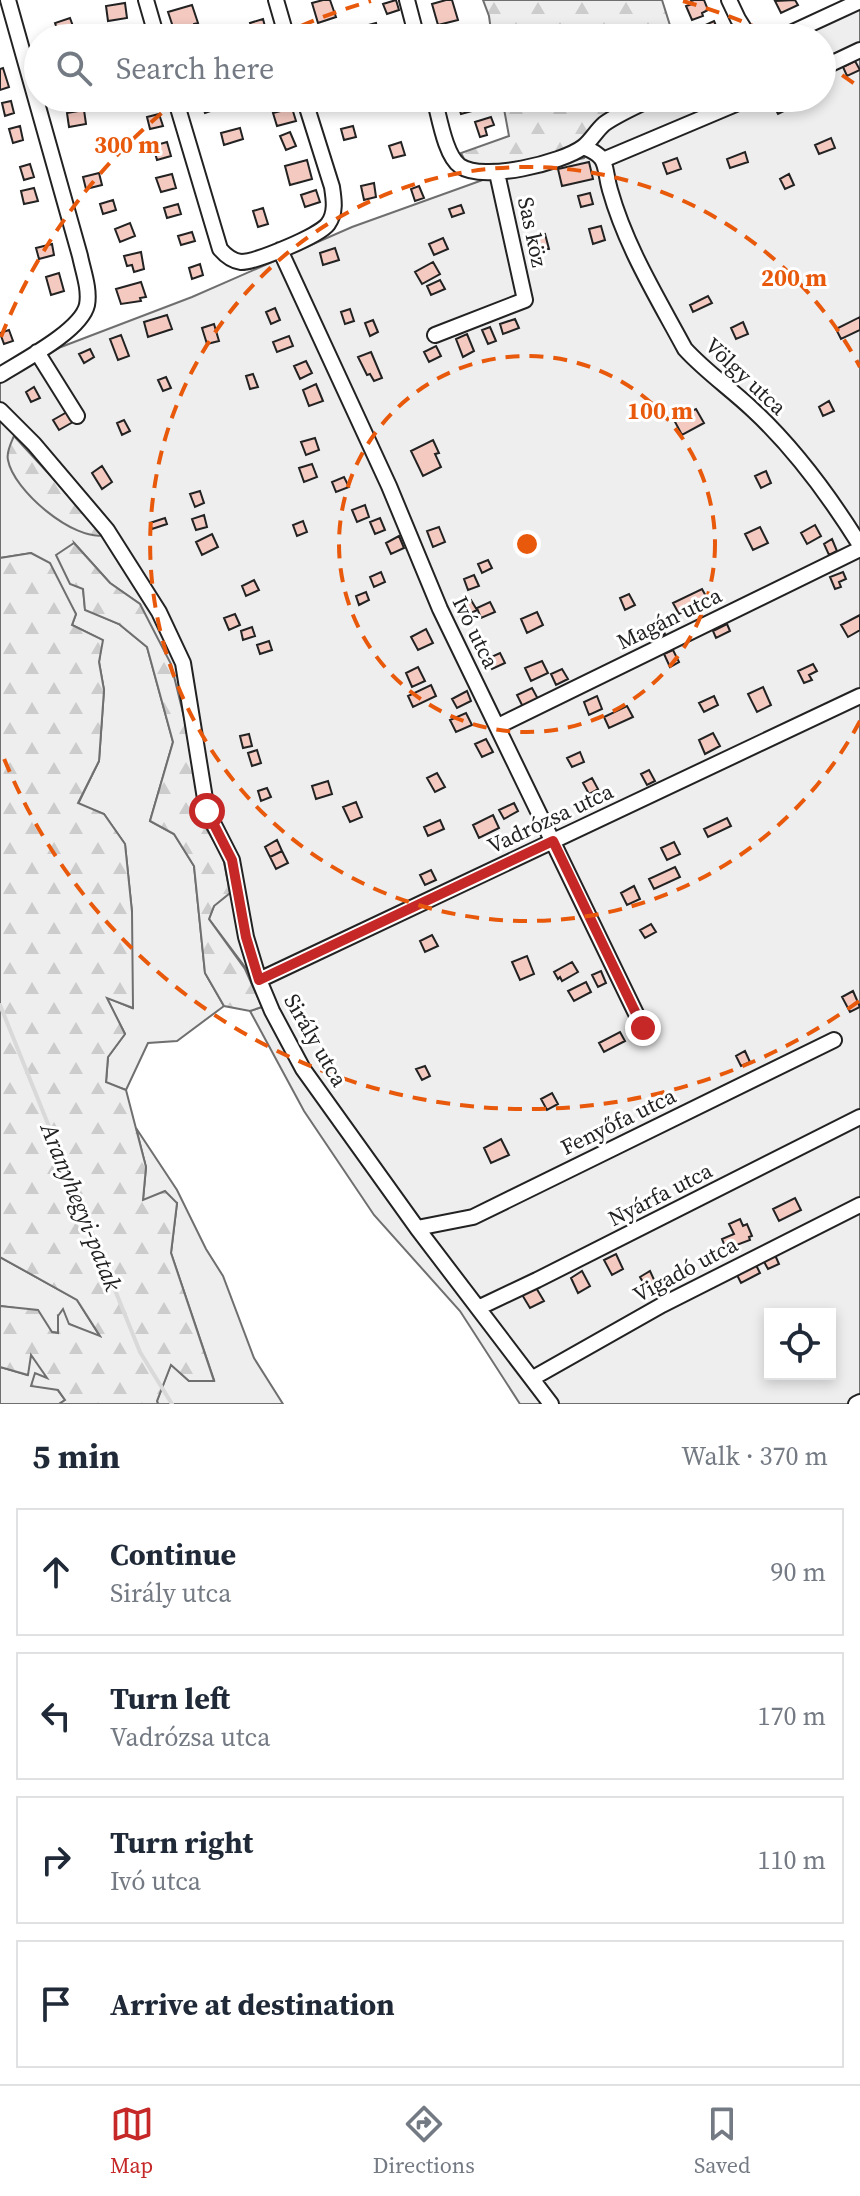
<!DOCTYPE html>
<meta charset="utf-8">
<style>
body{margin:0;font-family:"Source Serif 4",serif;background:#f2f2f3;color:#1f2937}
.controls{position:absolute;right:24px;bottom:24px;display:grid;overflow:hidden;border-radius:0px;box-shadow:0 4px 12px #0003}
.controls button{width:72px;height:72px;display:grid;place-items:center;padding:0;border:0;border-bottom:2px solid #e0e1e3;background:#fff;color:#1f2937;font:40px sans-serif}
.stop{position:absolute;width:24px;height:24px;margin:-18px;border:6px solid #c62828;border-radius:50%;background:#fff}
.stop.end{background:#c62828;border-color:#fff;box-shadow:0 2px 8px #0008}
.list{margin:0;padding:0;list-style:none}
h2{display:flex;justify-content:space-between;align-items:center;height:104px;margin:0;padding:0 32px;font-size:34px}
h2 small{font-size:26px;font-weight:400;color:#747a83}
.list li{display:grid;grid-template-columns:52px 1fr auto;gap:24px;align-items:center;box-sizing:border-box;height:128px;margin:0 16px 16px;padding:0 16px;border:2px solid #e0e1e3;border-radius:0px}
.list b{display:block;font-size:30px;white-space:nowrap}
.list p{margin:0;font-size:26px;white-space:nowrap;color:#747a83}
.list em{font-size:26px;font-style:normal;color:#747a83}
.icon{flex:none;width:44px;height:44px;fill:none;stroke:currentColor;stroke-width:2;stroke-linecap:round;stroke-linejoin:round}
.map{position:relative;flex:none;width:860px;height:1404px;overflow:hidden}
.search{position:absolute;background:#fff;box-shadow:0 4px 12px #0003;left:24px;right:24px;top:24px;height:88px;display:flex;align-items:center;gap:20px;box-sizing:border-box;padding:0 28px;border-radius:44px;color:#747a83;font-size:30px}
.sheet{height:680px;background:#fff}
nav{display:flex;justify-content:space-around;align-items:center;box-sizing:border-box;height:112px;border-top:2px solid #e0e1e3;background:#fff;font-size:22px;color:#747a83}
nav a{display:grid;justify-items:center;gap:4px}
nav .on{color:#c62828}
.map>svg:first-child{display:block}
</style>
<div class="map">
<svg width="860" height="1404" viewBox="0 0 860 1404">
<defs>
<pattern id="forest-firs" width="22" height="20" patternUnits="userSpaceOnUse" patternTransform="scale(2)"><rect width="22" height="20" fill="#eee"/><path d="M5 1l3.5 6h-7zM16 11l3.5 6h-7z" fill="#ccc"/></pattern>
</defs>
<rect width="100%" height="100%" fill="#fff"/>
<path fill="#eee" stroke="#6f6f6f" stroke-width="2" fill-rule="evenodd" d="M860 4V1404H520L460 1311 374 1215 304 1111 250 1011 262 1007 245 967 209 919 214 906 223 857 199 816 140 604 110 583 74 543 83 588 85 609 119 624 147 647 173 742 150 821 174 834 194 866 205 973 224 1006 177 1041 148 1043 126 1090 106 1083 108 1057 125 1034 106 997 132 1008V912L125 844 104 814 78 804 99 761 104 690 99 662 102 640 72 625 76 614 66 597 31 553 0 558V382L61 347 192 297 352 227 491 177 584 158 597 136 659 98H822V38H786ZM770 1314H830V1374H770Z
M136 1128 177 1190 206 1249 223 1276 254 1358 283 1404H158L157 1401 171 1364 189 1381 214 1380 171 1253 177 1203 143 1200 146 1167Z
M0 1257 77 1300 101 1338 69 1324 58 1316 59 1333 52 1332 15 1308 0 1306Z
M31 1354 65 1400 59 1404H0V1367L27 1375Z"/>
<path fill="url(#forest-firs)" stroke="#6f6f6f" stroke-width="2" d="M483 0H662L674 38H492L489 16Z
M502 98H642L606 118 569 150 532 165 473 166 465 161 461 153 509 136Z
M14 436 105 535C74 542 13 490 8 460 6 452 11 443 14 436Z
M74 543 110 583 140 604 171 664 207 811 199 816 223 857 230 893 214 906 209 919 245 969 262 1007 250 1011 224 1006 205 973 194 866 174 834 150 821 173 742 147 647 119 624 85 610 83 589 70 584 56 555Z
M31 553 50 563 76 614 72 625 103 640 99 662 104 690 99 761 78 803 104 814 125 844 132 912 133 1008 107 998 125 1034 108 1057 106 1082 126 1090 146 1167 143 1200 165 1191 177 1203 171 1253 214 1381H189L171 1365 157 1401 158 1404H59L65 1400 58 1390 31 1386 35 1373 47 1378 31 1355 28 1375 0 1367V1306L38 1310 52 1332 58 1333V1316L63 1309 69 1324 100 1336 77 1300 0 1257V558Z"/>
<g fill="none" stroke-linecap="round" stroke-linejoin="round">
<path stroke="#d9d9d9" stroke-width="4" d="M0 1005 140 1352 172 1404"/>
</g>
<path fill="#f3c9c0" stroke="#222" stroke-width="2" d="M323 0H330L336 17 318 23 312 3Z
M396 0 399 10 387 14 383 4Z
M446 0H452L458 20 438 25 432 4Z
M694 0H704L708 10 702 13 703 16 692 20 686 6 692 4 691 1Z
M795 0 798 5 781 13 775 1Z
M125 3 127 18 108 21 106 6Z
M192 5 198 23 194 24V27L174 30 168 12Z
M70 18 74 29 59 34 55 23Z
M263 19 266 30 253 33 250 23Z
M714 21 720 35 706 38 701 27Z
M376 23 380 38H364L361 27Z
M855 61 860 70 847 76 843 67Z
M3 68 9 87 0 90V69Z
M205 98H213L216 109 205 113 200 100Z
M335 98H350L352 105 338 109Z
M456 98H475L479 109 461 114Z
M782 100 786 110 778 114 773 104Z
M11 101 14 113 5 116 2 103Z
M292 108 296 121 277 126 273 113Z
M84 110 86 124 69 127 67 113Z
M159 114 163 126 150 129 147 117Z
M491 117 494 125 485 128 487 135 480 137 475 122Z
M20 126 23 140 13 143 9 129Z
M353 126 356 137 344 140 341 129Z
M240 128 243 139 224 145 221 133Z
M290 132 296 146 286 150 280 136Z
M831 138 835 148 819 154 815 145Z
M167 142 171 156 157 160 153 146Z
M401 142 405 155 393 158 389 146Z
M745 152 748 162 730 168 727 159Z
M677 158 681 169 667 174 663 163Z
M307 160 312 179 290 185 285 166Z
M589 162 593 179 562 186 558 169Z
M30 164 34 177 24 180 20 167Z
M99 173 102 185 86 189 83 177Z
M172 174 176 188 161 192 156 178Z
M789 174 794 185 785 189 780 179Z
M374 183 376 197 364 200 361 186Z
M419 186 424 198 415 201 411 189Z
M34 188 38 201 24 204 21 191Z
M316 190 320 202 305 207 301 195Z
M590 193 593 204 581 207 578 196Z
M113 200 116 210 103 214 100 204Z
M178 204 181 214 167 218 164 208Z
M461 205 464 213 452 217 449 209Z
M263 208 268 224 258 227 253 211Z
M130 223 135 236 120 242 115 229Z
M601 226 605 240 593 244 589 229Z
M192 232 195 241 181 245 178 236Z
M545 234 549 249 542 250 540 245 536 246 534 237Z
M443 238 448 249 434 255 429 244Z
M52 244 54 255 39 259 36 248Z
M335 248 339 260 323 265 320 253Z
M141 252 144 269 134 272 132 265 127 266 124 256Z
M433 262 440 274 422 284 415 272Z
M200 264 203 275 192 279 189 268Z
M59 273 64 291 51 295 46 277Z
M440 280 445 289 431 295 427 286Z
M141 282 146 297 140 298 141 301 121 304 116 289Z
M708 296 712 303 693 312 690 305Z
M275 308 280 320 271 324 266 312Z
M350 309 354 321 345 324 341 312Z
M167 315 172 329 148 337 144 322Z
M860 317V330L841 339 836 329Z
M515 319 519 328 503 334 500 324Z
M373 320 378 332 370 336 365 323Z
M743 322 748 334 736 339 731 328Z
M214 324 219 341 207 344 202 328Z
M490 327 496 341 488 344 482 330Z
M9 330 13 341 4 344 0 333Z
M467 334 474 351 463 357 456 339Z
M121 335 129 356 118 360 110 339Z
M289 336 293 346 277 352 273 342Z
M436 346 441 356 429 362 424 352Z
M90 349 94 357 84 363 79 354Z
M371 352 382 378 374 381 370 374 367 375 358 357Z
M306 361 312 373 300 379 294 366Z
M253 374 258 387 250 389 246 376Z
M166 377 171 388 163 391 158 380Z
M316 384 323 401 309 406 303 390Z
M34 387 40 398 31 402 26 392Z
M829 401 834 411 823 416 819 407Z
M696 409 704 423 682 435 674 420Z
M67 412 73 422 59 430 53 420Z
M124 420 130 431 122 435 117 423Z
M315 438 319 450 306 455 301 442Z
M433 440 439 453 435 454 441 467 423 476 411 451Z
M312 464 317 477 304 482 299 468Z
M102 466 112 482 102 489 92 473Z
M766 471 771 483 761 488 755 476Z
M344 477 349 487 336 492 332 482Z
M200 491 204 503 195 507 190 494Z
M365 505 369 517 357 522 352 510Z
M204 515 207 527 196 530 192 519Z
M165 518 167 524 152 529 150 523Z
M380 518 385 530 375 534 370 522Z
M303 521 307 532 297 536 293 525Z
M815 525 821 536 807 544 801 533Z
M439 527 445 542 433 547 427 531Z
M760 527 768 543 753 550 745 534Z
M212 534 218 547 202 555 196 542Z
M399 536 404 548 391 554 386 543Z
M832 539 837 551 829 555 824 544Z
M488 560 492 568 482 573 478 564Z
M381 572 385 582 374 587 370 577Z
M843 572 846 579 839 582 841 587 835 589 830 577Z
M474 575 479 586 468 590 464 579Z
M254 580 259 590 246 596 242 586Z
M702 589 707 598 679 614 673 603Z
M366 592 369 600 359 605 356 596Z
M629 594 635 605 625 610 620 598Z
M471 600 477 610 462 618 456 608Z
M490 602 495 612 481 618 477 608Z
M537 612 543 625 527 633 521 619Z
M235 614 240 625 229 630 224 618Z
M860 615V630L848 637 841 625Z
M659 622 665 634 658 638 652 626Z
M727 624 730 631 716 638 713 631Z
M252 627 255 636 243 640 241 631Z
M426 629 433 643 418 650 411 637Z
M269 641 272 650 260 654 257 645Z
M673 650 679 662 670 667 664 654Z
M500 653 505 663 492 669 487 659Z
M542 661 548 673 531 681 525 668Z
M813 664 817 671 809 675 812 680 804 683 798 671Z
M418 667 425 681 412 687 406 673Z
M562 669 568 679 556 685 551 674Z
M431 685 436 696 413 707 408 696Z
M763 687 771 705 757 712 748 694Z
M532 688 538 699 523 707 517 695Z
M467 691 471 701 457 708 452 699Z
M597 696 602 709 589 715 584 702Z
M714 696 718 705 704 712 699 703Z
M627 706 633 717 609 728 604 717Z
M466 713 472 725 456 732 450 720Z
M713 733 720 746 705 754 699 740Z
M249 734 252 746 243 748 240 736Z
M486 739 493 752 482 757 475 744Z
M257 750 261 763 252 766 248 753Z
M580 752 584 762 572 767 567 758Z
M649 770 655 781 647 785 641 774Z
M437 773 445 787 435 792 427 778Z
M592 778 598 789 589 794 583 783Z
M328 781 332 794 316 799 312 786Z
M267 788 271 797 261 801 258 791Z
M356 802 362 817 350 822 343 807Z
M514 803 518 811 504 819 499 810Z
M493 815 499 828 479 838 473 825Z
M727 818 731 826 708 837 704 829Z
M440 820 444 829 428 836 424 827Z
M277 840 282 851 270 857 265 847Z
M674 842 680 854 667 860 661 848Z
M282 851 288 863 276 869 270 857Z
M675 867 680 877 654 889 649 879Z
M431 870 436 880 425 885 420 875Z
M634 886 640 899 627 905 621 893Z
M651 924 656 932 645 938 640 930Z
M432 935 438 946 425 952 420 941Z
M527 956 534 974 520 980 512 962Z
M572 962 578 972 562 981 560 977 558 979 554 972Z
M601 971 606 983 598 987 592 975Z
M586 982 591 992 574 1001 568 991Z
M853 991 860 1007 850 1012 842 997Z
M620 1032 625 1041 604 1052 599 1043Z
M745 1051 750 1062 741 1066 736 1056Z
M425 1066 430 1076 422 1080 416 1069Z
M552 1093 558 1104 547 1110 541 1099Z
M501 1139 509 1155 491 1163 484 1148Z
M795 1198 801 1210 779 1221 773 1209Z
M740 1219 743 1226 747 1224 752 1236 749 1237 750 1240 726 1249 722 1239 734 1234 729 1224Z
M616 1254 623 1269 612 1275 604 1260Z
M775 1255 779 1264 768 1269 763 1260Z
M755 1263 760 1273 741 1283 736 1273Z
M582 1271 590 1286 578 1293 571 1278Z
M650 1271 656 1284 647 1289 640 1277Z
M535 1286 544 1301 530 1308 521 1293Z"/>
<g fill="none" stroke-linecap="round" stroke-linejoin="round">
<defs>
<path id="minor" d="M146 0 157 38
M276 0 287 38
M407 0 417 38
M729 0 738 19 750 38
M780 38 860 1
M822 68 860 50
M175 98 220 249C226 256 232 261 241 262 256 262 319 236 328 224 336 213 334 200 332 187L304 98
M434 98C439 115 445 156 460 166 483 182 562 163 583 147 591 141 596 131 604 124 618 114 637 106 653 98
M583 147C610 157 603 166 610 190 626 247 657 297 685 349 706 372 731 389 753 410 795 449 830 497 860 545
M603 160 750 98
M280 250 389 486 440 609 643 1028
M435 335 525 300 497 173
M37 352 77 416
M0 375C22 361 81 331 87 305 90 289 83 271 80 256L8 0
M0 410 34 444 107 530 159 612 183 663 207 811 232 860 246 937 259 980 272 1011 303 1069 417 1228 551 1404
M498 726 860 549
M259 980 860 696
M417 1228 473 1217 834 1040
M478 1308 537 1280 860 1117
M533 1378 662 1305 860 1205
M856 1404 860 1402"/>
</defs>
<use href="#minor" stroke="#222" stroke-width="18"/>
<use href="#minor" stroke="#fff" stroke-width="14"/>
</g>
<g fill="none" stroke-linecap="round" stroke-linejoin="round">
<path stroke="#c62828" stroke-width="10" d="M207 811 232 860 246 937 259 980 553 841 643 1028"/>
</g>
<g fill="none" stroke="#e8590c" stroke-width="4" stroke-dasharray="14 10">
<circle cx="527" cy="544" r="188"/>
<path d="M860 721A377 377 0 1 1 860 367"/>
<path d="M859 1001A565 565 0 0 1 1 751M1 337A565 565 0 0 1 179 99M279 36A565 565 0 0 1 371 1M683 1A565 565 0 0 1 775 36M822 62A565 565 0 0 1 859 87"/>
</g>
<g text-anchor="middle" stroke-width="6" stroke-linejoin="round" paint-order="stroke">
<g font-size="22" fill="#222" stroke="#fff">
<text transform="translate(533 232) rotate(78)" y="8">Sas köz</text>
<text transform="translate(746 376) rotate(43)" y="8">Völgy utca</text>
<text transform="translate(669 618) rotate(-26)" y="8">Magán utca</text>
<text transform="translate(476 632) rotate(64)" y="8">Ivó utca</text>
<text transform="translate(550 818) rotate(-25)" y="8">Vadrózsa utca</text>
<text transform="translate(316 1040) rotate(60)" y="8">Sirály utca</text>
<text transform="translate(618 1121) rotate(-26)" y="8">Fenyőfa utca</text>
<text transform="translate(660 1194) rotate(-27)" y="8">Nyárfa utca</text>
<text transform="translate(685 1269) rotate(-28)" y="8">Vigadó utca</text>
</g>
<g font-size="24" font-style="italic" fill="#222" stroke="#fff">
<text transform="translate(81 1207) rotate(68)" y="8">Aranyhegyi-patak</text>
</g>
</g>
<circle cx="527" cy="544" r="12" fill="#e8590c" stroke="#fff" stroke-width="4"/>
<g font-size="24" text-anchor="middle" font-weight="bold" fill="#e8590c" stroke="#fff" stroke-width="6" stroke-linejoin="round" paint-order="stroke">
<text x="127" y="153">300 m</text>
<text x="794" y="286">200 m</text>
<text x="660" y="419">100 m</text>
</g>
</svg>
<div class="controls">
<button><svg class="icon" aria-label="locate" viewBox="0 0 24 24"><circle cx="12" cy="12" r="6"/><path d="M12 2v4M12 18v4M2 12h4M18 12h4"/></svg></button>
</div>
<div class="stop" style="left:207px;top:811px"></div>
<div class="stop end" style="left:643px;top:1028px"></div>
<div class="search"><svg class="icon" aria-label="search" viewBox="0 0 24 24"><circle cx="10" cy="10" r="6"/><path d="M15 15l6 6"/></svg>Search here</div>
</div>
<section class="sheet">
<h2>5 min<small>Walk · 370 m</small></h2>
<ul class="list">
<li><svg class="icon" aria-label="ahead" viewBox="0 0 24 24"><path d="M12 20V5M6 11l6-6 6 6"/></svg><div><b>Continue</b><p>Sirály utca</p></div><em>90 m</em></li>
<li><svg class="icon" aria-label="left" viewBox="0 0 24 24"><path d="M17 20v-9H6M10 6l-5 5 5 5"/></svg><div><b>Turn left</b><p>Vadrózsa utca</p></div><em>170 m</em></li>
<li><svg class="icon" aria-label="right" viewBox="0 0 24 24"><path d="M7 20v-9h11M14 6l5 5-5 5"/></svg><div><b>Turn right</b><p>Ivó utca</p></div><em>110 m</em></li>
<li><svg class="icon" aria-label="arrive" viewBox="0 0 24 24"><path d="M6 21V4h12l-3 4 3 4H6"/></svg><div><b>Arrive at destination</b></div></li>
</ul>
</section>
<nav>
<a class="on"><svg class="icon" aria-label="map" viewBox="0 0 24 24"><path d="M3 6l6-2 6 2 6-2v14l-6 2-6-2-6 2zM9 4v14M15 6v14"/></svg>Map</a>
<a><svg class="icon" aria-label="directions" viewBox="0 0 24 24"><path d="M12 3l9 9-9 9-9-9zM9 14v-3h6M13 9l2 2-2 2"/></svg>Directions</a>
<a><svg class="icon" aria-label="saved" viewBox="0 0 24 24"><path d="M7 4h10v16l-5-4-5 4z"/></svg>Saved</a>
</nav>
